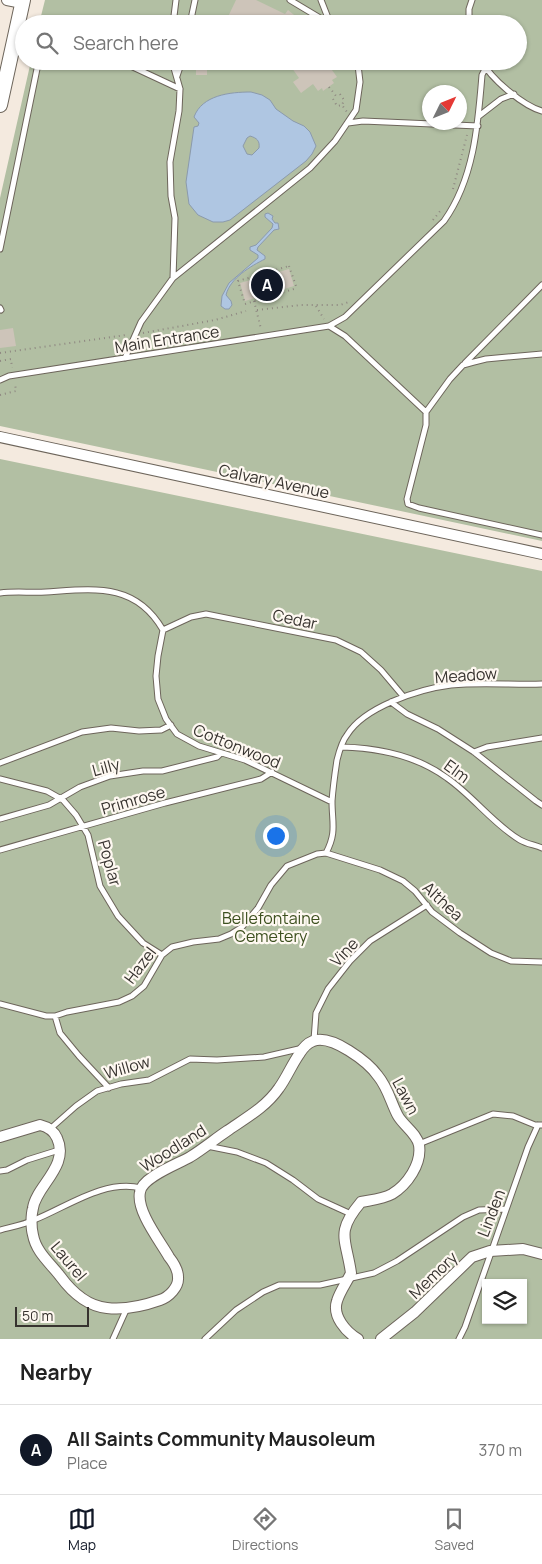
<!DOCTYPE html>
<style>
body{margin:0;font-family:Manrope,sans-serif;background:#f2f2f2;color:#222}
.controls{position:absolute;right:15px;bottom:15px;display:grid;overflow:hidden;border-radius:0px;box-shadow:0 1px 4px #0004}
.controls button{width:45px;height:45px;display:grid;place-items:center;padding:0;border:0;border-bottom:1px solid #e0e0e0;background:#fff;color:#222;font:25px sans-serif}
.compass{position:absolute;left:422px;top:85px;width:45px;height:45px;border-radius:50%;background:#fff;box-shadow:0 1px 4px #0004;rotate:47deg}
.scale{position:absolute;left:15px;bottom:12px;width:74px;box-sizing:border-box;padding-left:5px;border:2px solid #37332f;border-top:0;font-size:14px;line-height:18px;white-space:nowrap;color:#37332f;-webkit-text-stroke:4px #fef8f1;paint-order:stroke}
.you{position:absolute;left:275px;top:835px;width:18px;height:18px;margin:-12px;border:4px solid #fff;border-radius:50%;background:#1a73e8;box-shadow:0 0 0 8px #1a73e833}
.badge{display:grid;place-items:center;width:32px;height:32px;border-radius:50%;background:#111827;color:#fff;font-size:16px;font-weight:700}
.pin{position:absolute;translate:-50% -50%;border:2px solid #fff;box-shadow:0 1px 5px #0006}
.list{margin:0;padding:0;list-style:none}
h2{display:flex;justify-content:space-between;align-items:center;height:65px;margin:0;padding:0 20px;font-size:21px}
h2 small{font-size:16px;font-weight:400;color:#767676}
.list li{display:grid;grid-template-columns:32px 1fr auto;gap:15px;align-items:center;box-sizing:border-box;height:90px;padding:0 20px;border-top:1px solid #e0e0e0}
.list b{display:block;font-size:19px;white-space:nowrap}
.list p{margin:0;font-size:16px;white-space:nowrap;color:#767676}
.list em{font-size:16px;font-style:normal;color:#767676}
.icon{flex:none;width:28px;height:28px;fill:none;stroke:currentColor;stroke-width:2;stroke-linecap:round;stroke-linejoin:round}
.map{position:relative;flex:none;width:542px;height:1339px;overflow:hidden}
.search{position:absolute;background:#fff;box-shadow:0 1px 4px #0004;left:15px;right:15px;top:15px;height:55px;display:flex;align-items:center;gap:12px;box-sizing:border-box;padding:0 18px;border-radius:28px;color:#767676;font-size:19px}
.sheet{height:155px;background:#fff}
nav{display:flex;justify-content:space-around;align-items:center;box-sizing:border-box;height:70px;border-top:1px solid #e0e0e0;background:#fff;font-size:14px;color:#767676}
nav a{display:grid;justify-items:center;gap:2px}
nav .on{color:#111827}
.map>svg:first-child{display:block}
</style>
<div class="map">
<svg width="542" height="1339" viewBox="0 0 542 1339">
<rect width="100%" height="100%" fill="#f4eadf"/>
<path fill="#b2bfa3" fill-rule="evenodd" d="M45 0H542V541L0 426V198L31 61H518V24H39ZM430 92H460V122H430Z
M0 459 542 571V1339H0ZM486 1283H523V1320H486Z"/>
<path fill="#afc6e2" stroke="#8b9aac" fill-rule="evenodd" d="M251 92 262 95 270 100 276 109 293 121 304 126 310 132 316 146 312 154 306 161 230 220 223 222H213L198 215 189 204 186 182 194 127 198 126 199 123 194 117C202 95 230 92 251 92ZM250 136C257 138 260 141 259 148L252 155 247 154 243 146 247 138Z
M268 213 273 216 272 219 275 223H278L279 229 274 230 258 247 257 250 265 256V259C251 266 230 278 226 295L231 301 232 305 229 309H225L221 306 222 296 229 283 258 258V255L250 250V247L256 245 272 228 273 224 265 217V214Z"/>
<path fill="#cdc4b9" d="M236 0H256L285 14 288 10 305 24H233L226 21Z
M287 61H345L332 70 337 77 332 80 334 83 323 91 322 88 318 91 313 84 301 93 293 82 299 78Z
M196 65H207V75H196Z
M289 269 294 286 245 301 240 283Z
M13 328 16 346 0 348V330Z"/>
<g fill="none" stroke-linecap="round" stroke-linejoin="round">
<defs>
<path id="service" d="M290 0 330 24
M321 0 330 23
M173 24 176 0
M190 24 195 0
M469 24V9L472 0
M120 61 180 89
M172 61 180 89 179 111 170 162 171 196 175 218 173 278
M482 61C490 78 523 106 542 111
M177 76 182 61
M479 116 501 99 514 94
M348 123 363 121 478 126
M0 249 38 64 42 61
M0 308 1 310
M329 326 345 336 426 412
M542 354 486 359 474 362 463 365 450 379 426 412V425L407 499 408 504 419 508 542 535
M125 358 141 322 173 278 310 168 335 141 356 110 360 82 358 65 356 61
M465 363 542 285
M0 380 9 376 329 326 345 317 444 221C474 179 478 125 482 75L485 69
M0 593C15 591 31 593 46 592 94 589 135 582 163 630L158 656 156 676 158 699 166 719 177 734 199 746 245 760 332 802
M163 630 191 617 206 614 336 640 361 652 381 670 403 696
M391 702 407 714 438 729 474 752 536 801 542 805
M342 747C379 748 417 756 447 778 473 796 493 824 520 840 527 844 535 845 542 848
M474 752 487 747 542 738
M0 763 82 732 111 728 139 731 161 730 171 725
M0 779 47 791 63 800 76 815 88 835 100 886 118 916 143 943 162 955
M0 819 49 805 80 787 110 776 143 771H162L217 757 221 753
M0 850 165 803 261 779 272 772
M326 853C337 832 332 823 332 801 333 788 335 773 337 760 339 752 342 741 347 735 364 707 419 689 451 685 481 682 512 685 542 684
M0 1004 46 1016H55L67 1012 119 1002 132 996 144 986 162 955 172 947 193 942 219 939 231 934 242 927 258 908 271 885 287 866 317 854 326 853 380 870 403 881 415 891 432 912 460 933 491 953 511 961 542 962
M55 1016 60 1033 79 1056 109 1088
M314 1040 316 1013 328 989 350 961 370 941 427 905
M50 1129 76 1106 97 1091 121 1084 149 1080 190 1059 217 1060 264 1057 303 1048
M419 1144 493 1114 513 1116 535 1125H542
M207 1146 237 1152 266 1163 293 1180 318 1199 351 1214
M0 1171 7 1170 27 1160 59 1150
M0 1230C11 1227 23 1225 34 1220 67 1207 104 1179 141 1188
M113 1339 127 1308
M205 1339 236 1310 263 1292 279 1285H320L374 1273 397 1261 463 1217 479 1210 506 1209
M459 1339 465 1327 528 1147 538 1125"/>
<path id="minor" d="M7 0 22 3
M0 437 542 554
M0 1137 40 1125C48 1127 54 1131 57 1138 70 1166 36 1186 33 1208 31 1215 31 1228 33 1235 36 1252 50 1263 60 1276 71 1291 87 1306 107 1308 124 1310 143 1306 160 1300 169 1297 179 1287 178 1277 178 1270 173 1262 169 1257 160 1241 136 1211 140 1192 142 1177 178 1164 190 1157 203 1149 215 1139 227 1131 246 1118 266 1107 279 1088 287 1077 292 1064 300 1053 303 1048 308 1043 313 1041 332 1034 368 1062 378 1076 388 1088 391 1103 398 1116 404 1126 417 1134 419 1145 422 1164 407 1185 392 1194 383 1199 371 1200 361 1202 335 1233 346 1238 351 1273 347 1282 340 1291 337 1301 332 1316 346 1332 358 1339
M381 1339 415 1312 472 1257 490 1251 523 1249 542 1254"/>
<path id="secondary" d="M0 105 23 0"/>
</defs>
<use href="#service" stroke="#6d655b" stroke-width="7"/>
<use href="#minor" stroke="#6d655b" stroke-width="12"/>
<use href="#secondary" stroke="#6d655b" stroke-width="16"/>
<path stroke="#8e8780" stroke-width="2" stroke-dasharray="1 4" stroke-linecap="butt" d="M329 87 336 96
M340 94 344 100 342 105
M333 99 337 106 342 105 347 112
M453 189 467 135
M433 220 441 210
M289 266 296 286 294 289 245 304 238 281Z
M254 301 261 329
M316 306 324 319
M257 310 301 305H340L349 302
M143 333 215 320 246 311
M0 353 126 335
M0 361 11 359 12 368
M0 395 16 391 15 383"/>
<use href="#service" stroke="#fff" stroke-width="5"/>
<use href="#minor" stroke="#fff" stroke-width="10"/>
<use href="#secondary" stroke="#fff" stroke-width="14"/>
</g>
<g text-anchor="middle" stroke-width="4.5" stroke-linejoin="round" paint-order="stroke">
<g font-size="16" fill="#37332f" stroke="#fef8f1">
<text transform="translate(167 339) rotate(-9)" y="6">Main Entrance</text>
<text transform="translate(274 481) rotate(12)" y="6">Calvary Avenue</text>
<text transform="translate(295 619) rotate(12)" y="6">Cedar</text>
<text transform="translate(466 675) rotate(-4)" y="6">Meadow</text>
<text transform="translate(237 746) rotate(22)" y="6">Cottonwood</text>
<text transform="translate(106 767) rotate(-15)" y="6">Lilly</text>
<text transform="translate(457 771) rotate(36)" y="6">Elm</text>
<text transform="translate(133 800) rotate(-16)" y="6">Primrose</text>
<text transform="translate(110 863) rotate(74)" y="6">Poplar</text>
<text transform="translate(443 901) rotate(43)" y="6">Althea</text>
<text transform="translate(344 952) rotate(-47)" y="6">Vine</text>
<text transform="translate(140 965) rotate(-53)" y="6">Hazel</text>
<text transform="translate(127 1067) rotate(-16)" y="6">Willow</text>
<text transform="translate(406 1096) rotate(62)" y="6">Lawn</text>
<text transform="translate(173 1148) rotate(-32)" y="6">Woodland</text>
<text transform="translate(491 1213) rotate(-69)" y="6">Linden</text>
<text transform="translate(69 1261) rotate(50)" y="6">Laurel</text>
<text transform="translate(433 1275) rotate(-44)" y="6">Memory</text>
</g>
<g font-size="16" fill="#3d501f" stroke="#fef8f1">
<text x="271" y="924">Bellefontaine<tspan x="271" dy="18">Cemetery</tspan></text>
</g>
</g>
</svg>
<div class="controls">
<button><svg class="icon" aria-label="layers" viewBox="0 0 24 24"><path d="M12 4l9 5-9 5-9-5zM3 14l9 5 9-5"/></svg></button>
</div>
<svg class="compass" viewBox="-18 -18 36 36"><path d="M0-13l5 13h-10z" fill="#e53935"/><path d="M0 13l5-13h-10z" fill="#767676"/></svg>
<div class="scale">50 m</div>
<div class="you"></div>
<div class="pin badge" style="left:267px;top:285px">A</div>
<div class="search"><svg class="icon" aria-label="search" viewBox="0 0 24 24"><circle cx="10" cy="10" r="6"/><path d="M15 15l6 6"/></svg>Search here</div>
</div>
<section class="sheet">
<h2>Nearby<small></small></h2>
<ul class="list">
<li><span class="badge">A</span><div><b>All Saints Community Mausoleum</b><p>Place</p></div><em>370 m</em></li>
</ul>
</section>
<nav>
<a class="on"><svg class="icon" aria-label="map" viewBox="0 0 24 24"><path d="M3 6l6-2 6 2 6-2v14l-6 2-6-2-6 2zM9 4v14M15 6v14"/></svg>Map</a>
<a><svg class="icon" aria-label="directions" viewBox="0 0 24 24"><path d="M12 3l9 9-9 9-9-9zM9 14v-3h6M13 9l2 2-2 2"/></svg>Directions</a>
<a><svg class="icon" aria-label="saved" viewBox="0 0 24 24"><path d="M7 4h10v16l-5-4-5 4z"/></svg>Saved</a>
</nav>
